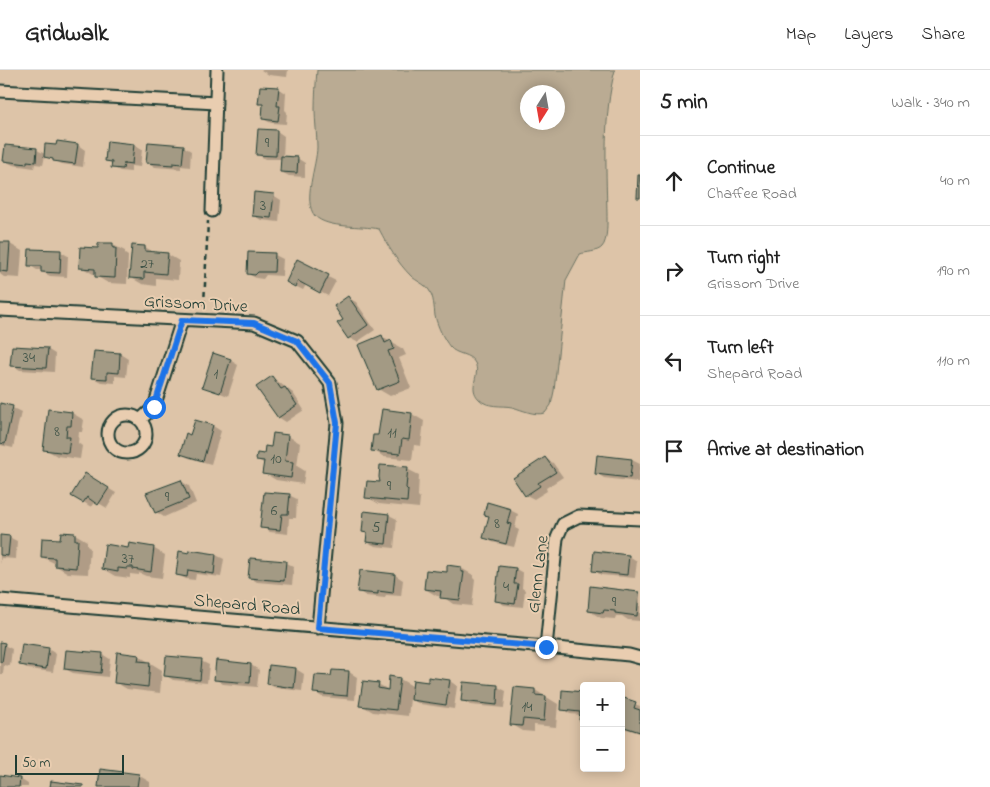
<!DOCTYPE html>
<meta charset="utf-8">
<style>
body{margin:0;font-family:"Indie Flower",sans-serif;background:#f2f2f2;color:#222}
.controls{position:absolute;right:15px;bottom:15px;display:grid;overflow:hidden;border-radius:5px;box-shadow:0 2px 12px #0003}
.controls button{width:45px;height:45px;display:grid;place-items:center;padding:0;border:0;border-bottom:1px solid #e0e0e0;background:#fff;color:#222;font:25px sans-serif}
.compass{position:absolute;left:520px;top:15px;width:45px;height:45px;border-radius:50%;background:#fff;box-shadow:0 2px 12px #0003;rotate:191deg}
.scale{position:absolute;left:15px;bottom:12px;width:109px;box-sizing:border-box;padding-left:5px;border:2px solid #1f3d34;border-top:0;font-size:14px;line-height:18px;white-space:nowrap;color:#1f3d34;-webkit-text-stroke:4px #e9cdb0;paint-order:stroke}
.stop{position:absolute;width:15px;height:15px;margin:-11px;border:4px solid #1a73e8;border-radius:50%;background:#fff}
.stop.end{background:#1a73e8;border-color:#fff;box-shadow:0 1px 5px #0008}
.list{margin:0;padding:0;list-style:none}
h2{display:flex;justify-content:space-between;align-items:center;height:65px;margin:0;padding:0 20px;font-size:21px}
h2 small{font-size:16px;font-weight:400;color:#767676}
.list li{display:grid;grid-template-columns:32px 1fr auto;gap:15px;align-items:center;box-sizing:border-box;height:90px;padding:0 20px;border-top:1px solid #e0e0e0}
.list b{display:block;font-size:19px;white-space:nowrap}
.list p{margin:0;font-size:16px;white-space:nowrap;color:#767676}
.list em{font-size:16px;font-style:normal;color:#767676}
.icon{flex:none;width:28px;height:28px;fill:none;stroke:currentColor;stroke-width:2;stroke-linecap:round;stroke-linejoin:round}
.map{position:relative;flex:none;width:640px;height:717px;overflow:hidden}
header{display:flex;align-items:center;gap:30px;box-sizing:border-box;height:70px;padding:0 25px;background:#fff;border-bottom:1px solid #e0e0e0}
header strong{font-size:24px}
nav{display:flex;gap:28px;margin-inline-start:auto;font-size:18px}
main{display:flex}
aside{flex:1;background:#fff}
.map>svg:first-child{display:block}
</style>
<header>
<strong>Gridwalk</strong>
<nav><a>Map</a><a>Layers</a><a>Share</a></nav>
</header>
<main>
<div class="map">
<svg width="640" height="717" viewBox="0 0 640 717">
<rect width="100%" height="100%" fill="#ddc4a8"/>
<filter id="ink" filterUnits="userSpaceOnUse"><feTurbulence type="fractalNoise" baseFrequency=".02" numOctaves="2"/><feDisplacementMap in="SourceGraphic" scale="10" xChannelSelector="R" yChannelSelector="G"/><feConvolveMatrix kernelMatrix="1 2 1 2 8 2 1 2 1" color-interpolation-filters="sRGB"/></filter>
<g filter="url(#ink)">
<path fill="#baab93" stroke="#6c7464" fill-rule="evenodd" d="M317 0H615C603 46 606 95 607 143 607 151 608 171 602 177 598 182 586 182 580 184L566 210 554 321 551 335 545 343C534 346 523 340 512 337 502 335 487 338 479 329 467 317 481 305 475 293 470 283 456 285 450 277 443 268 438 257 435 246 434 238 434 227 429 220 425 214 416 211 411 206 397 192 388 176 379 159 361 155 328 159 315 146 302 131 317 95 317 77 317 65 315 52 315 39 315 26 316 13 317 0ZM528 22H558V52H528Z"/>
<path fill="#0003" d="M261 0H288L287 7 269 5Z
M278 18 286 23 285 40 287 42 286 54 271 53 263 49 265 36 260 33Z
M277 61 284 66 283 88H297L305 93V107L289 106 281 102 282 89H265L257 84Z
M78 75 85 80 83 97 62 94 45 86 43 95 35 94 34 98 13 95 5 91 6 76 37 80 45 84Z
M134 75 142 80 140 97 131 96V102L120 101 112 97 113 94 107 90Z
M183 76 191 81 190 97 181 96V99L155 97 147 92Z
M273 125 281 130 279 152 261 150 253 145Z
M0 173 10 174 22 181 20 208 4 207 0 204Z
M113 175 125 181V184L128 186 127 214 108 213 96 206V204H93L81 197 99 180Z
M145 177 155 183 167 184 179 191 178 210 156 208V216L142 214 130 207Z
M61 182 68 186 67 207 50 206 42 202V200H37L29 195Z
M275 185 283 189 282 206 266 205 263 209 256 208 248 204Z
M328 207 336 211 328 226 306 215 303 220 287 212Z
M348 228 356 232 375 260 357 272 349 268 344 250Z
M382 267 403 279 406 285 399 288 411 318 390 326 378 319Z
M47 279 55 284 54 302 20 300 12 295Z
M95 282 120 284 128 289 126 307 115 306V313L101 312 93 308Z
M230 290 238 295 228 326 203 316Z
M272 307 293 323 304 340 286 352 278 347Z
M0 335 13 338 21 342 13 378 0 375Z
M49 340 72 343 84 350 82 362H79L78 373 82 376 80 389 57 386 45 379Z
M412 344 424 351 421 376 414 375 412 390 384 387 373 380 379 367Z
M196 351 213 356 221 361 211 394 189 388 181 384 191 366Z
M274 365 288 366 300 373 297 396 305 401 303 414 276 410 264 403 265 394 258 390 272 378Z
M598 386 632 390 640 394 638 412 604 408 596 403Z
M545 388 553 393 563 407 546 418 547 421 534 429 526 425Z
M407 399 419 405 418 426 420 428 419 438 379 434 367 427 382 413Z
M86 405 116 423 107 438 95 431 91 437 73 425Z
M181 411 189 416 196 433 164 447 156 442Z
M289 425 297 429 296 448H289L288 464 270 462 262 457Z
M510 440 518 444 515 458 519 460 514 477 492 472 484 467 490 447 486 444Z
M389 445 397 449 394 478 375 476 367 472 368 464 363 462Z
M62 463 75 464 87 471V476L90 478 88 504 68 503 56 496V494L42 487 61 470Z
M0 466 9 467 17 471 16 489 1 488 0 494Z
M153 478 165 485 162 508 146 506 139 503V505L130 504V508L115 506 103 499 129 479Z
M190 482 216 485 224 489 221 507 196 504 195 510 186 509 178 505Z
M595 482 629 486 637 491 635 508 601 505 593 500Z
M251 489 286 493 294 497 292 515 257 512 249 507Z
M461 498 473 505V508L475 510 472 536 453 534 442 526H437L425 519 448 503Z
M516 499 523 503 522 518 525 520 523 537 504 535 496 530Z
M395 505 403 510 401 526 386 525 385 528 366 526 358 521Z
M592 518 640 524V551L628 550 622 546H616L615 549 601 548 589 541Z
M0 573 12 579 10 596 4 595 3 604H0Z
M48 579 56 584 53 602 28 599 21 594Z
M102 584 110 589 108 607 73 603 65 599Z
M139 586 162 600 160 623 127 619 115 612Z
M201 591 209 595 207 613 173 610 165 605Z
M251 595 259 600 257 617 223 614 215 609Z
M270 596 296 599 304 604 302 621 276 618 268 614Z
M333 601 349 602 357 607 355 630 322 627 314 622 332 607Z
M400 609 414 617 450 611 457 616 454 639 420 634 410 629 408 646 373 642 361 635 378 614 389 620Z
M464 613 498 617 506 621 504 638 470 635 462 630Z
M535 620 558 634 556 657 534 655V662L523 661 511 654Z
M584 623V651L580 649 581 645 570 644 562 639Z
M621 629 640 636V663L621 657Z
M138 705 150 712V717H99Z
M0 707 20 709 28 714V717H0Z"/>
<path fill="#a39a84" stroke="#1f3d34" d="M260 16 279 17 277 36H280L278 51 262 49 263 34H258Z
M258 59 277 60 276 86 256 85Z
M57 71 78 74 75 94 53 91V89L44 87 45 74 56 75Z
M107 71 134 74 132 94 124 93 123 99 111 98 112 92 105 91Z
M148 72 184 75 182 94 173 93V95L146 93Z
M5 75 37 78 36 92 27 91V94L3 91Z
M281 86 298 87 297 103 280 102Z
M638 105H640V128H637Z
M254 122 274 124 271 148 252 146Z
M0 172H10L8 202 0 201Z
M98 173H113V178H116L115 208 95 207V199L79 198 80 177 98 178Z
M132 175 145 176V181L168 183 166 204 144 202V209L129 208Z
M29 179 61 180 60 203 41 202V196H28Z
M248 182 275 183 274 202H258L255 205 247 204Z
M297 189 329 205 320 223 298 211 295 217 286 212Z
M348 226 368 255 348 269 337 253 343 250 334 236Z
M382 265 385 273 391 270 394 279 388 281 400 311 377 320 358 275Z
M12 276 48 278 46 298 10 296Z
M94 281 120 283 119 303 107 302V309L91 308Z
M213 283 231 289 220 323 202 317Z
M272 306 281 319 285 317 297 335 278 348 256 317Z
M0 333 13 336 5 374 0 373Z
M48 339 72 342 71 356H67L66 367H70L68 383 43 380Z
M382 339 412 343 409 370 402 369 400 384 371 381 373 365H378Z
M195 350 213 355 203 391 180 384 186 363 190 365Z
M273 363 288 365 285 391 293 392 291 408 262 404 264 391 256 390 257 383 264 384 265 376 271 377Z
M597 385 632 389 630 408 595 404Z
M545 387 556 402 538 413 540 416 525 426 513 408Z
M380 395 408 397 406 418 408 420 407 432 365 428 367 411 380 412 379 407Z
M85 403 109 418 98 435 87 427 83 433 71 426Z
M181 410 189 429 155 443 146 423Z
M264 422 290 424 288 444H282L280 460 260 458Z
M487 432 511 439 507 453 511 454 506 474 483 468 489 446 484 445Z
M364 441 389 444 386 474 366 472 367 463 362 462Z
M61 462 75 463V470H78L76 498 55 496V488L41 487 42 468 60 469Z
M0 465 10 466 8 486 0 485Z
M129 473 154 477 151 502 133 499V497H127V499L118 498V502L102 499 105 474 128 478Z
M189 480 216 484 214 504 188 500 187 507 176 505 179 481 189 483Z
M594 481 629 485 627 505 592 501Z
M250 488 286 491 284 511 248 508Z
M447 495 461 497V502H464L460 530 440 528 441 521 424 519 426 500 447 502Z
M499 496 516 498 514 514H518L515 534 495 531Z
M360 500 395 504 393 523 378 521V524L357 522Z
M590 516 639 522 637 546 615 543V541L604 540 603 543 588 541Z
M0 572 5 573 2 592H0Z
M22 574 49 578 46 599 19 595Z
M66 580 103 583 101 603 64 599Z
M117 582 139 585 138 591 150 592 148 617 114 613Z
M166 586 202 589 200 610 164 606Z
M216 590 251 594 250 613 214 610Z
M269 595 296 598 294 618 267 614Z
M332 600 349 601 347 626 313 623 315 605 331 606Z
M389 606 400 608 396 640 359 636 363 611 379 613 378 618 388 620Z
M428 607 450 610 446 635 411 630 413 610 428 612Z
M463 612 498 615 497 635 461 631Z
M514 617 535 619V625L546 626 544 651 523 649 522 656 510 655Z
M562 620 584 622V650H579L580 642 561 640Z
M621 627 636 632 634 638 640 640V662L621 656Z
M100 699 139 704 137 717H98Z
M0 705 20 708 19 717H0Z
M51 711 83 715V717H50Z"/>
<g fill="none" stroke-linecap="round" stroke-linejoin="round">
<defs>
<path id="street" d="M0 21 216 33
M212 141 217 0
M0 240 254 253 297 271 330 313 337 353 318 558
M108 364a19 19 0 1 1 38 0a19 19 0 1 1-38 0Z
M140 350 154 337 182 250
M0 530 546 577 629 585 640 588
M546 577 557 468 563 454 579 446 640 449"/>
</defs>
<use href="#street" stroke="#1f3d34" stroke-width="15"/>
<path stroke="#1f3d34" stroke-width="2.5" stroke-dasharray="5 4" stroke-linecap="butt" d="M204 235 208 151"/>
<use href="#street" stroke="#e9cdb0" stroke-width="11"/>
</g>
</g>
<g fill="none" stroke-linecap="round" stroke-linejoin="round" filter="url(#ink)">
<path stroke="#1a73e8" stroke-width="6" d="M154 337 182 250 254 253 297 271 330 313 337 353 318 558 546 577"/>
</g>
<g text-anchor="middle" stroke-width="4" stroke-linejoin="round" paint-order="stroke">
<g font-size="15" fill="#405448">
<text x="267" y="77">9</text>
<text x="263" y="140">3</text>
<text x="147" y="198">27</text>
<text x="29" y="292">34</text>
<text x="216" y="308">1</text>
<text x="57" y="366">8</text>
<text x="392" y="367">11</text>
<text x="276" y="393">10</text>
<text x="389" y="420">9</text>
<text x="167" y="431">9</text>
<text x="274" y="445">6</text>
<text x="497" y="458">8</text>
<text x="376" y="462">5</text>
<text x="128" y="493">37</text>
<text x="506" y="521">4</text>
<text x="614" y="536">9</text>
<text x="527" y="641">14</text>
</g>
<g font-size="18" fill="#1f3d34" stroke="#e9cdb0">
<text transform="translate(196 233) rotate(3)" y="6">Grissom Drive</text>
<text transform="translate(537 504) rotate(-83)" y="6">Glenn Lane</text>
<text transform="translate(247 534) rotate(5)" y="6">Shepard Road</text>
</g>
</g>
</svg>
<div class="controls">
<button>+</button>
<button>−</button>
</div>
<svg class="compass" viewBox="-18 -18 36 36"><path d="M0-13l5 13h-10z" fill="#e53935"/><path d="M0 13l5-13h-10z" fill="#767676"/></svg>
<div class="scale">50 m</div>
<div class="stop" style="left:154px;top:337px"></div>
<div class="stop end" style="left:546px;top:577px"></div>
</div>
<aside>
<h2>5 min<small>Walk · 340 m</small></h2>
<ul class="list">
<li><svg class="icon" aria-label="ahead" viewBox="0 0 24 24"><path d="M12 20V5M6 11l6-6 6 6"/></svg><div><b>Continue</b><p>Chaffee Road</p></div><em>40 m</em></li>
<li><svg class="icon" aria-label="right" viewBox="0 0 24 24"><path d="M7 20v-9h11M14 6l5 5-5 5"/></svg><div><b>Turn right</b><p>Grissom Drive</p></div><em>190 m</em></li>
<li><svg class="icon" aria-label="left" viewBox="0 0 24 24"><path d="M17 20v-9H6M10 6l-5 5 5 5"/></svg><div><b>Turn left</b><p>Shepard Road</p></div><em>110 m</em></li>
<li><svg class="icon" aria-label="arrive" viewBox="0 0 24 24"><path d="M6 21V4h12l-3 4 3 4H6"/></svg><div><b>Arrive at destination</b></div></li>
</ul>
</aside>
</main>
